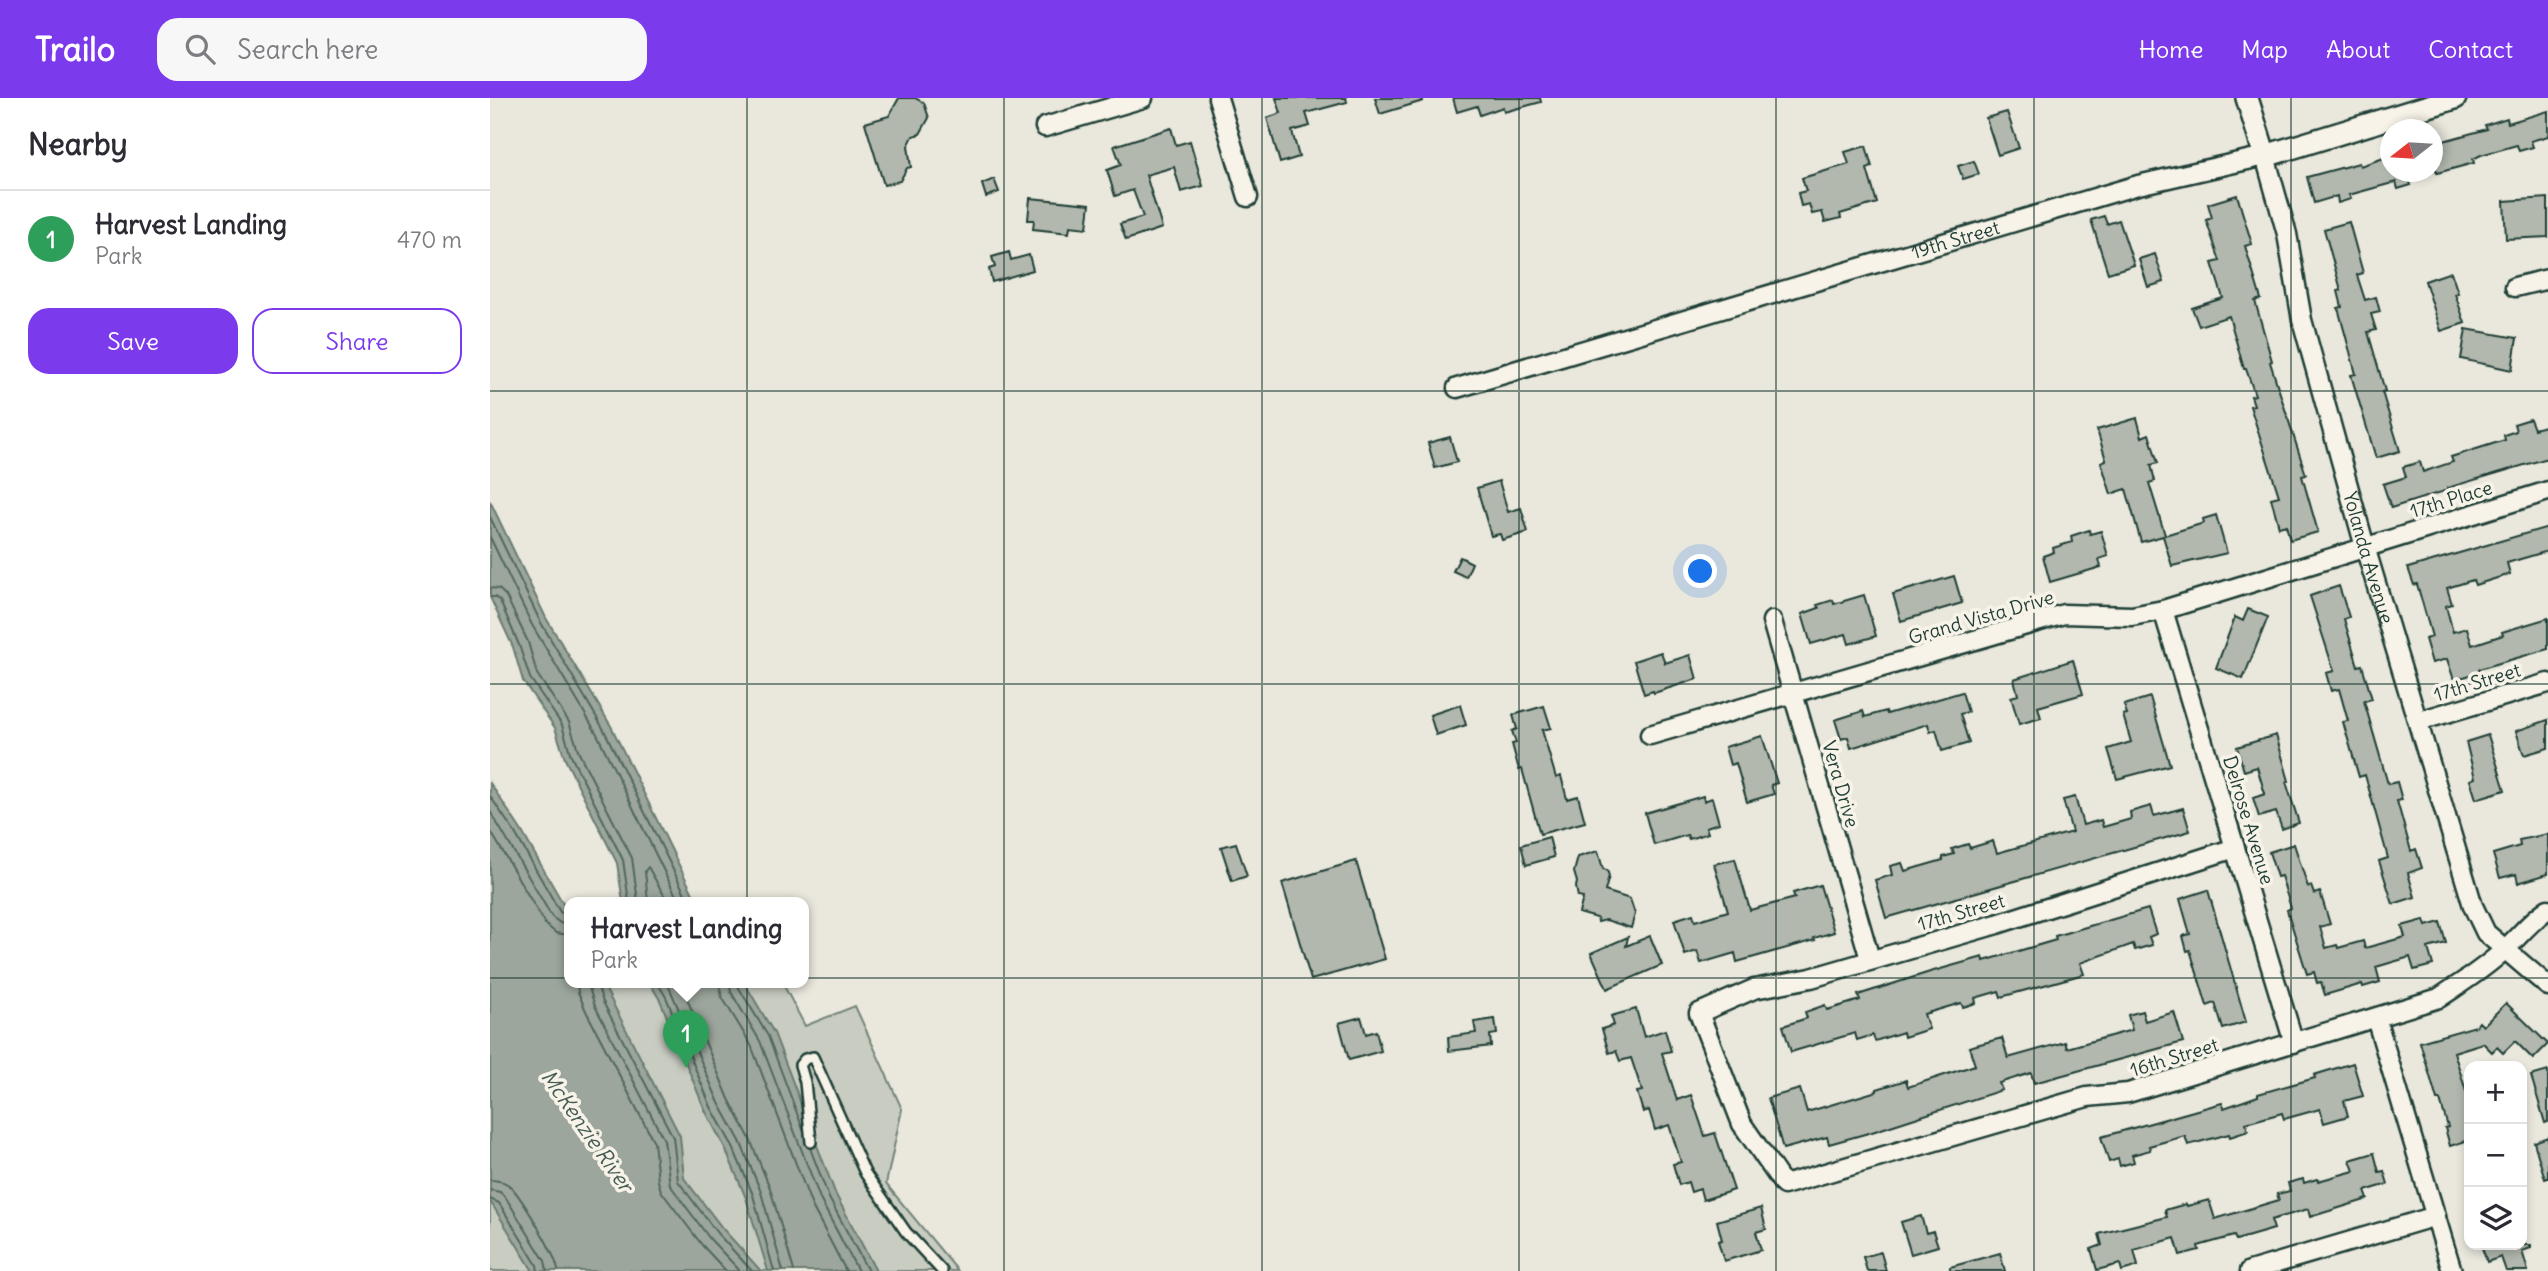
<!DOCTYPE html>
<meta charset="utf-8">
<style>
body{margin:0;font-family:Delius,sans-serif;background:#f7f7f7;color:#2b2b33}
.controls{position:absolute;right:21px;bottom:21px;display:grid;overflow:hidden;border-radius:14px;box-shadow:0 4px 10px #0003}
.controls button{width:63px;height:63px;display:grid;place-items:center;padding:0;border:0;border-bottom:2px solid #e1e1e2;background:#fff;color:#2b2b33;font:35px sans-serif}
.compass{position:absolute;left:1890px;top:21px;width:63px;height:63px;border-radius:50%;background:#fff;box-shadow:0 4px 10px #0003;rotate:253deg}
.you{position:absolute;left:1211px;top:474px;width:24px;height:24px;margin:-18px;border:5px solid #fff;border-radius:50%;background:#1a73e8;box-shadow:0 0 0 10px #1a73e833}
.badge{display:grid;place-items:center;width:46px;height:46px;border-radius:50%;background:#7c3aed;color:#fff;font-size:23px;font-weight:700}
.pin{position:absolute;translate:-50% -58px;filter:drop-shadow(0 2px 4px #0008)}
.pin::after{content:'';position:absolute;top:37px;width:24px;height:21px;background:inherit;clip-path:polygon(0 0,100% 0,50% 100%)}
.popup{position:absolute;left:74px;top:799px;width:245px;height:91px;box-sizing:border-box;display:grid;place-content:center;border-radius:14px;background:#fff;filter:drop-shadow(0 2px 5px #0005);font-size:23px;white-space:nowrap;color:#7c7c81}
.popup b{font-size:26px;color:#2b2b33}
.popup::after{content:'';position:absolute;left:50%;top:100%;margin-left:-14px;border:14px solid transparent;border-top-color:#fff}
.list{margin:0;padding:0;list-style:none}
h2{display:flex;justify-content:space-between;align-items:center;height:91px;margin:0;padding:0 28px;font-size:30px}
h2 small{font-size:23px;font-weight:400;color:#7c7c81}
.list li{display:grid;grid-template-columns:46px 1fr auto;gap:21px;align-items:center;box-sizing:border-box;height:98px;padding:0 28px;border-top:2px solid #e1e1e2}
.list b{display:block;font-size:26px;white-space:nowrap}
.list p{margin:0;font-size:23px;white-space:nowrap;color:#7c7c81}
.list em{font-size:23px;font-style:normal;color:#7c7c81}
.actions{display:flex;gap:14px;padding:21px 28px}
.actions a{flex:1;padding:16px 0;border:2px solid #7c3aed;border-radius:21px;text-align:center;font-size:24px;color:#7c3aed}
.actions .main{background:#7c3aed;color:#fff}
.icon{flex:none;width:38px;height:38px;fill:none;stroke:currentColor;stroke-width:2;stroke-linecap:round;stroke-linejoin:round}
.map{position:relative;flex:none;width:2058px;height:1173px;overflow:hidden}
header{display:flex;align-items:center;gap:42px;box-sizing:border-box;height:98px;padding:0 35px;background:#7c3aed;color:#fff}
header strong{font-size:33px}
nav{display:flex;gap:38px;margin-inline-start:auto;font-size:24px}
.search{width:490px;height:63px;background:#f7f7f7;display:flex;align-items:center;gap:18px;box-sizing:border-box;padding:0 24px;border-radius:21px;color:#7c7c81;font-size:26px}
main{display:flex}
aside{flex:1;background:#fff}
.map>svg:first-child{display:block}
</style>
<header>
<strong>Trailo</strong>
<div class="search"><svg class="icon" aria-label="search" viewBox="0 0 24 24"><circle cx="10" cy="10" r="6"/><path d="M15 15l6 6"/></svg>Search here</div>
<nav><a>Home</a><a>Map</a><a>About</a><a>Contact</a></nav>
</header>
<main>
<aside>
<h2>Nearby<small></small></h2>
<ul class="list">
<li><span class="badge" style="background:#2e9e5b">1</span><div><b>Harvest Landing</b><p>Park</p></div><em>470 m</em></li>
</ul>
<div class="actions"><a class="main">Save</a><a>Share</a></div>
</aside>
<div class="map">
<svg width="2058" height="1173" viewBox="0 0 2058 1173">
<rect width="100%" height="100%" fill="#eae8dd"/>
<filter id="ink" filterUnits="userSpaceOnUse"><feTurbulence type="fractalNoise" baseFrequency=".0143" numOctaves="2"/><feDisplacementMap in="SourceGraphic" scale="14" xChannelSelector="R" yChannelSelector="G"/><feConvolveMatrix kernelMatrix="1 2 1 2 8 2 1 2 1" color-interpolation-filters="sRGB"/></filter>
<g filter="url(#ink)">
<path fill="#c8ccc1" stroke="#74847a" stroke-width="2" d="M79 884H292L315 928 365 908 412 1011 396 1086 468 1173H0V889Z"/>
<path fill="#9ca69c" stroke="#6a7c72" stroke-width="2" d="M0 403 56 520 121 628 207 804H133L127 765 75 661 65 630 33 583 23 549 0 499Z
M0 685 31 732 79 816V884H112L190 1038 194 1080 233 1131 271 1173H43L0 1103Z
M159 884H254L284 935 346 1097 386 1173H278L256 1100 235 1050 215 1012 170 902Z"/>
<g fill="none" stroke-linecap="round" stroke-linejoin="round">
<path stroke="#51675e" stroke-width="2" d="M0 419 50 523 114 632 199 804
M0 439 42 527 107 636 189 804
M0 490 9 491 16 498 38 544 47 576 79 624 89 655 142 760 148 804
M0 499H5L10 503 29 547 40 580 72 627 81 658 133 762 139 804
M0 698 25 735 70 814 79 818
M0 713 62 819 70 825 79 827
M0 732 55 826 66 835 79 837
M158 804 155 773 158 769 178 804
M87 884 88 894 96 913 164 1044 168 1083 171 1093 212 1147 236 1173
M97 884 105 908 174 1042 180 1087 220 1141 250 1173
M106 884 113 904 183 1039 188 1083 227 1135 262 1173
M167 884 176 899 221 1009 242 1047 263 1097 284 1173
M177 884 229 1005 250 1043 271 1094 293 1173
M190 884 239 1001 259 1039 280 1090 304 1173
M229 884 232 899 261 947 322 1108 356 1173
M239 884 241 894 270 943 331 1103 368 1173
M248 884 249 890 278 938 314 1034
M320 1050 339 1100 378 1173
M0 1082C8 1082 15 1083 21 1089 32 1100 67 1158 68 1173
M0 1092 10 1094 16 1100 55 1163 57 1173
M0 1101 9 1105 47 1167 48 1173"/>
</g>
<path fill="#b2b8ae" stroke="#1f3d34" stroke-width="2" d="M409 0H425L434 5 439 20 430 36 423 38 418 48 421 69 417 70 410 83 394 87 375 25 399 18Z
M786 0H856L857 4 816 15 820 28 802 33 809 59 790 65 777 20 791 15Z
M885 0H932L933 3 890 16Z
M963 0H1050L1051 4 1014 14 1013 9 990 17 987 8 967 14Z
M2058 13V38L2041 43 2043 49 2029 53 2027 47 1991 57 1983 61 1984 65 1947 75 1942 59V46L1997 31 1995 27 2017 20 2018 25Z
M1517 14 1529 50 1508 57 1496 20Z
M681 30 686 47 700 43 713 88 691 94 684 69 656 77 672 130 636 142 630 126 653 119 643 92 625 98 617 72 631 67 624 48Z
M1376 48 1382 69 1377 71 1387 105 1350 116 1351 120 1335 124 1332 114 1322 116 1319 106 1311 108 1308 95 1316 93 1312 80 1359 66 1355 54Z
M1900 58V74H1931L1932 76 1919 80 1921 87 1908 91 1906 84 1859 97 1861 101 1848 105 1847 98 1824 105 1817 79 1869 65 1870 68Z
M1484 63 1489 76 1473 81 1468 68Z
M504 81 509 94 496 99 492 86Z
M1747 97 1762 146 1755 148 1771 201 1765 203 1782 263 1780 264 1816 377 1812 378 1828 434 1800 442 1796 427 1789 429 1781 400 1789 398 1760 308 1764 307 1761 298 1765 297 1756 271H1754L1739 218 1709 228 1702 210 1733 200 1722 165 1730 163 1716 122 1722 120 1718 106Z
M540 100 600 106 597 130 580 128 579 135 543 131 544 122H538Z
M2058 100V139L2016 141 2014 103Z
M1614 118 1617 126 1629 122 1644 167 1618 175 1601 122Z
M1859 124 1873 175 1867 177 1875 202 1886 199 1890 214 1881 216 1886 232 1878 234 1895 293 1892 294 1910 353 1886 360 1861 277 1866 276 1848 210 1852 209 1848 193 1851 192 1834 131Z
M519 154 521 162 539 157 543 172 502 184 499 171 505 169 502 159Z
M1665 156 1674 184 1658 189 1649 161Z
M1961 174 1968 195 1965 196 1975 225 1951 233 1935 183Z
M1976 231 2027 240 2022 272 1971 261Z
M1647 320 1652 339 1659 336 1668 365 1661 367 1665 383 1659 385 1675 437 1714 425 1713 421 1726 417 1737 455 1682 468 1673 438 1651 444 1636 391 1621 396 1611 364 1616 362 1607 332Z
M2040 321 2044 331 2058 327V360L1957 390 1958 392 1901 410 1893 386 1916 379 1913 369 1930 364 1933 374 1963 364 1961 359 2015 342 2014 337 2026 333 2024 326Z
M960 339 967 364 945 370 938 345Z
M1009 383 1018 414 1031 410 1038 434 1012 442 1010 436 1001 438 987 390Z
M2058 429V453L2017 465 2020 476 1985 487 1983 482 1957 490 1962 506 1956 508 1963 534 1977 530 1982 547 2013 537 2012 534 2058 520V551L1989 571 1990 574 1964 582 1957 561 1942 565 1935 541 1942 539 1939 528 1927 486 1924 487 1918 470Z
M1599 432 1600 436 1611 433 1618 458 1609 461 1611 469 1560 484 1553 458 1564 454 1563 450 1582 444 1581 438Z
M970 459 982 465 976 479 963 473Z
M1464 478 1472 505 1411 523 1403 496Z
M1849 488 1859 519 1854 521 1868 568 1872 567 1882 601 1874 603 1898 686 1907 684 1912 702 1907 703 1921 753 1926 751 1932 770 1918 775 1925 799 1903 806 1889 763 1898 760 1875 677 1869 679 1853 624 1858 623 1849 591 1841 593 1836 575 1844 573 1820 498Z
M1374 497 1386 538 1359 546 1356 536 1321 546 1312 516 1329 510 1327 507 1343 502 1344 506Z
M1758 511 1778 519 1753 581 1726 570 1745 519 1753 523Z
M1171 554 1175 565 1200 557 1207 581 1164 595 1163 593 1154 596 1144 563Z
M1583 562 1593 596 1548 609 1551 620 1529 626 1521 599 1528 597 1524 581Z
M1472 594 1478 614 1470 616 1479 645 1452 653 1446 632 1440 634 1438 626 1361 650 1358 639 1351 641 1345 622 1373 613 1375 619 1396 613 1397 616Z
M1660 599 1680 667 1627 681 1618 651 1641 644 1633 617 1637 616 1634 607Z
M970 607 976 627 946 637 940 617Z
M1054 608 1061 630 1052 632 1066 680 1071 678 1077 701 1088 698 1095 724 1050 736 1032 671 1029 672 1022 646 1026 645 1022 633 1027 631 1023 617Z
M2058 622V650L2034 657 2026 633Z
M1786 637 1799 683 1796 684 1809 725 1792 731 1786 714 1769 719 1763 700 1775 696 1767 669 1754 673 1747 649Z
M1998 637 2015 692 1986 701 1980 682 1985 680 1976 644Z
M1272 638 1287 685 1281 687 1284 696 1257 704 1246 665 1240 667 1235 649Z
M1213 698 1214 703 1222 700 1229 725 1216 729 1218 735 1199 741 1197 737 1164 747 1155 715Z
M1585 699 1593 727 1611 722 1613 729 1641 721 1640 714 1661 708 1664 718 1693 710 1700 733 1396 820 1385 782 1402 777 1400 768 1412 765 1415 773 1453 762V759L1464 756 1462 751 1478 746 1480 750 1503 743 1507 755 1582 734 1573 702Z
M2058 736V776L2028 785 2026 776 2010 780 2003 756 2030 748 2029 742Z
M1059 739 1064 759 1036 767 1031 747Z
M746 745 757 778 742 783 731 749Z
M1804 746 1818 789 1821 788 1824 796 1830 794 1840 826 1830 829 1836 850 1847 847 1848 850 1873 843 1875 850 1915 839 1912 828 1934 822 1936 828 1950 824 1956 845 1938 850 1943 867 1924 872 1920 859 1886 869 1890 884 1873 889 1872 886 1835 897 1831 884 1827 885 1824 874 1817 876 1797 812 1801 810 1791 778 1787 779 1779 754Z
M1108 753 1113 771 1117 772 1119 778 1115 793 1140 801 1145 816 1141 830 1116 822 1108 824 1107 820 1089 815 1093 800 1088 799 1086 789 1087 784 1084 774 1088 759Z
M1245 761 1260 812 1305 800 1303 795 1330 787 1344 834 1324 840 1325 842 1247 864 1245 855 1211 865 1207 853 1195 857 1184 822 1203 816 1205 823 1238 813 1224 766Z
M866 763 895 861 821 882 792 785Z
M1718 792 1756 924 1733 931 1725 905 1717 908 1700 852 1697 853 1693 838 1700 836 1690 801Z
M1658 811 1666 836 1659 839 1662 847 1645 852 1643 846 1590 865 1594 876 1511 899 1509 893 1485 900 1486 905 1473 909 1471 905 1434 916 1439 931 1414 939 1413 934 1385 943 1383 937 1367 942 1365 935 1301 954 1293 928 1317 920 1315 914 1335 907 1337 912 1370 902 1368 897 1440 874 1493 859 1494 863 1566 842 1565 838Z
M1160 838 1172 867 1117 891 1101 855 1138 839 1136 848Z
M2016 905 2058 946 2043 961 2025 943 2013 955 2007 949 2002 954 1993 945 1964 954 1979 1003V1042L1960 1048 1955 1030 1958 1029 1950 1002H1947L1930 944 1986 928 1989 924 1993 928Z
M1146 911 1154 939 1175 932 1181 953 1172 955 1187 1002 1201 997 1215 1038 1225 1035 1244 1092 1213 1102 1210 1091 1201 1094 1198 1084 1189 1087 1183 1066 1191 1064 1179 1027 1165 1032 1159 1012 1153 1014 1147 994 1152 993 1141 960 1130 963 1126 953 1119 955 1112 931 1124 927 1121 918Z
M1652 913 1655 923 1684 914 1693 944 1544 985 1541 975 1509 985 1512 992 1382 1034 1339 1046 1337 1039 1293 1051 1278 1000 1310 991 1317 1014 1387 993V991L1416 982 1418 989 1485 967 1479 949 1512 940 1518 960 1575 944 1577 950 1642 932 1638 917Z
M871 919 876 936 886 933 891 953 859 962 849 925Z
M1005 921 1007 936 1000 937 1001 948 959 953 958 939 986 935 984 924Z
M1863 965 1873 998 1854 1003 1858 1018 1834 1025 1830 1011 1794 1021 1792 1015 1756 1025 1758 1033 1740 1039 1739 1036 1698 1047 1695 1038 1659 1048 1660 1052 1642 1057 1644 1064 1630 1068 1628 1061 1619 1064 1611 1039 1732 1005 1734 1010 1768 998V996L1825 980 1824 977Z
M2058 973V1024L2055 1025 2041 978Z
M2058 1039V1080L2055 1081 2044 1044Z
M1884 1055 1889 1074 1894 1073 1898 1086 1875 1093 1878 1101 1820 1119 1818 1111 1781 1122 1784 1131 1746 1142 1744 1138 1708 1148 1709 1152 1690 1157 1685 1140 1644 1152 1648 1168 1632 1173 1630 1166 1607 1172 1601 1151 1612 1147 1609 1136 1677 1119 1675 1112 1696 1106 1697 1108 1719 1102 1725 1121 1789 1102 1787 1096 1800 1093 1798 1085 1813 1081 1814 1085 1827 1081 1828 1083 1864 1073 1860 1062Z
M1271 1110 1276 1131 1266 1134 1271 1152 1234 1163 1228 1143 1232 1142 1227 1123Z
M1431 1118 1436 1135 1443 1133 1448 1148 1421 1156 1411 1124Z
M1991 1147H2041V1150L2032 1153 2038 1173H2016L2011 1159 1997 1164Z
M1391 1154 1396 1173H1377L1373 1159Z
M1510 1155 1515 1173H1460V1169Z"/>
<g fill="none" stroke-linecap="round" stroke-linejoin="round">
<defs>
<path id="service" d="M321 1044 315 984 310 967 315 961 323 959 375 1075 416 1134 452 1173"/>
<g id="minor">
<path d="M728 0 758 99"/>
<path d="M555 29 653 0"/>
<path d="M2025 189 2058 181"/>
<path id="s1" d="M967 290 1648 87 1775 58 1797 136 1812 222 1875 449 1983 808 1996 835 2058 888"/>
<path d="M1673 512 1804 945"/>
<path d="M1282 523 1380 861"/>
<path d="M1929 623 2058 585"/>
<path d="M1160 637 1574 516 1642 518 1673 512 2058 393"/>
<path d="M1745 750 1507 826 1321 880 1264 891 1209 915 1252 1026 1294 1087 1597 999 1638 995 1949 900C1971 885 1994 871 2013 853 2030 838 2038 825 2058 811"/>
<path d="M1886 920 1962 1173"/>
<path d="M1760 1173 1946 1118"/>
</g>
<path id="tertiary" d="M1757 0 1775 58 1965 0"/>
</defs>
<use href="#service" stroke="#1f3d34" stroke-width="14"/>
<use href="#minor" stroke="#1f3d34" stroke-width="23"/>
<use href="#tertiary" stroke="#1f3d34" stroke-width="26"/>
<use href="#service" stroke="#f7f3e8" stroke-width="9"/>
<use href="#minor" stroke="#f7f3e8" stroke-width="18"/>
<use href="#tertiary" stroke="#f7f3e8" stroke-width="21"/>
</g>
</g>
<path fill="none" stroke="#1f3d34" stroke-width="2" stroke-opacity="0.55" d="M257 0V1173M514 0V1173M772 0V1173M1029 0V1173M1286 0V1173M1544 0V1173M1801 0V1173M0 293H2058M0 586H2058M0 880H2058"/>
<g text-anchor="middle" stroke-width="7" stroke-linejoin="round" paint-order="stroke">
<g font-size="19" fill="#1f3d34" stroke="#f7f3e8">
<text dy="7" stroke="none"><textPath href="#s1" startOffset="520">19th Street</textPath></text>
<text transform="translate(1961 401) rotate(-17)" y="7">17th Place</text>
<text dy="7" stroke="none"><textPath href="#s1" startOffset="1256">Yolanda Avenue</textPath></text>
<text transform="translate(1491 519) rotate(-16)" y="7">Grand Vista Drive</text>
<text transform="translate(1987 584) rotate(-17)" y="7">17th Street</text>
<text transform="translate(1351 686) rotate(74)" y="7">Vera Drive</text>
<text transform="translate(1759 722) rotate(73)" y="7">Delrose Avenue</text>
<text transform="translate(1471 814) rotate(-16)" y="7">17th Street</text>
<text transform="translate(1684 959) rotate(-17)" y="7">16th Street</text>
</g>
<g font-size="21" font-style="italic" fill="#445c53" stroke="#f7f3e8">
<text transform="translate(97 1033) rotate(55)" y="7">McKenzie River</text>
</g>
</g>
</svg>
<div class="controls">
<button>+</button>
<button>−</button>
<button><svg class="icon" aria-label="layers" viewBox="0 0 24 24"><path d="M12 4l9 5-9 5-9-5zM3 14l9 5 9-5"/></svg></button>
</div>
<svg class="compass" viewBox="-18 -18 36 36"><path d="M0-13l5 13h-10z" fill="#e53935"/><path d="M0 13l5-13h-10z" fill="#7c7c81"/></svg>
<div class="you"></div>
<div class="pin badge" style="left:196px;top:970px;background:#2e9e5b">1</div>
<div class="popup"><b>Harvest Landing</b>Park</div>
</div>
</main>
